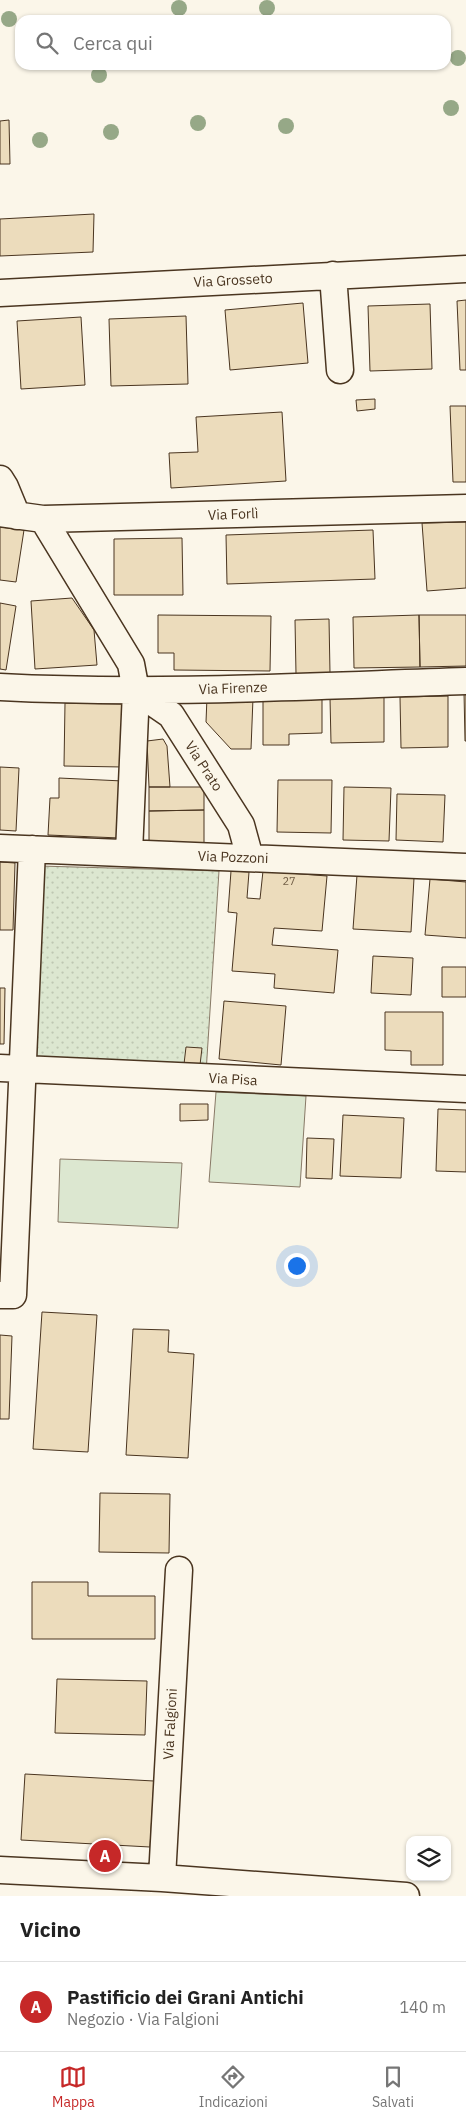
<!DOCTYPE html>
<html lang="it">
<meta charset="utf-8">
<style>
body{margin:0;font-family:"IBM Plex Sans",sans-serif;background:#f6f6f6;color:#222}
.controls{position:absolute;right:15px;bottom:15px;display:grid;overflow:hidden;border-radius:10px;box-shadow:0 1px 4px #0004}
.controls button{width:45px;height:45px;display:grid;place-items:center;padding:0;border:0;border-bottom:1px solid #e0e0e0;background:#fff;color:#222;font:25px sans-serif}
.you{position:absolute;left:296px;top:1265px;width:18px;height:18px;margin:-12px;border:4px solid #fff;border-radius:50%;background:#1a73e8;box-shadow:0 0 0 8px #1a73e833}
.badge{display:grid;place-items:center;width:32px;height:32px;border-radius:50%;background:#c62828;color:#fff;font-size:16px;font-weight:700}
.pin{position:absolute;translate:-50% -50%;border:2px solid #fff;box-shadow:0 1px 5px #0006}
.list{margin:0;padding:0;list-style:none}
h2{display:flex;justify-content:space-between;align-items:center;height:65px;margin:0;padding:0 20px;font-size:21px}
h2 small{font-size:16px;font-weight:400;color:#767676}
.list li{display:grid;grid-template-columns:32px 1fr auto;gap:15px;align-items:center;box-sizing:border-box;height:90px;padding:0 20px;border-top:1px solid #e0e0e0}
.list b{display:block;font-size:19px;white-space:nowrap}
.list p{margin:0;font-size:16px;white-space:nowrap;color:#767676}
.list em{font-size:16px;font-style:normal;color:#767676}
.icon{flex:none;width:28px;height:28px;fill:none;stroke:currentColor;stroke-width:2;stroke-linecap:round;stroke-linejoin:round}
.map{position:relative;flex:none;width:466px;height:1896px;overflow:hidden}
.search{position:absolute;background:#fff;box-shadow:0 1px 4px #0004;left:15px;right:15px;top:15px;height:55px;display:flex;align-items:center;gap:12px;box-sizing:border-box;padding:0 18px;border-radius:15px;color:#767676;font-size:19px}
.sheet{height:155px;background:#fff}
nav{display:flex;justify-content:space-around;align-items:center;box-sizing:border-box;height:70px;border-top:1px solid #e0e0e0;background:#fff;font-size:14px;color:#767676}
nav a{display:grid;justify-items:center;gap:2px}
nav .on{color:#c62828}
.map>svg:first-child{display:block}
</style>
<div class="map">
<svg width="466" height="1896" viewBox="0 0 466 1896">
<defs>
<pattern id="park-dots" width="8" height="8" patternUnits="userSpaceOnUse" patternTransform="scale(1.25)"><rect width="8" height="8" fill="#dce7d0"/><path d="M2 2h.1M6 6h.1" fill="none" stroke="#bec7b2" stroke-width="1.8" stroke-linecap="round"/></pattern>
</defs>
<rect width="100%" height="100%" fill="#fbf6e9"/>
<path fill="url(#park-dots)" stroke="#887966" d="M39 866 219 871 206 1073 33 1066Z"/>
<path fill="#dce7d0" stroke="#887966" d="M216 1092 306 1096 300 1187 209 1182Z
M60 1159 182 1163 178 1228 58 1222Z"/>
<path fill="#ecdcbc" stroke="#4a3520" d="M9 120 10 164H0V121Z
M94 214 93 252 0 256V219Z
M466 300V370H460L457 301Z
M303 303 308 363 230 370 225 310Z
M430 304 432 369 370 371 368 306Z
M186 316 188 384 111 386 109 319Z
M81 317 85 385 21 389 17 321Z
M375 399V409L357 411 356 400Z
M450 406H466V482H453Z
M282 412 286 481 171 488 169 453 198 452 196 417Z
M466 522V588L427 591 422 523Z
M0 527 24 530 16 582 0 580Z
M373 530 375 579 227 584 226 535Z
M182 538 183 595H114V539Z
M72 598 94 630 97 665 35 669 31 601Z
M0 603 16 606 6 670 0 669Z
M158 615 271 616 270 671 174 670V653H158Z
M419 615H466V666L420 667Z
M419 615 420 667 354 668 353 617Z
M329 619 330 673 296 674 295 620Z
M464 692H466V741H465Z
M322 693V733L289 734V745H263V694Z
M384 696V742L331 743 330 698Z
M448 696V747L401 748 400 697Z
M207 697 253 698 251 749H231L206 722Z
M65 703 124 704 123 767 64 766Z
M163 739 167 746 170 787H149L147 741Z
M0 767 19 768 16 831 0 830Z
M59 778 123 781 120 838 48 835 50 798H59Z
M278 780H332L331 833 277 832Z
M149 787H204V810L149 811Z
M344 787 391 788 389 841 343 840Z
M397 794 445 795 443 842 396 840Z
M204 810V847H149V811Z
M0 862 15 863 13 930H0Z
M231 871 249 872 247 898 260 899 263 871 327 876 322 931 274 928 272 945 338 950 334 993 274 988 275 974 232 971 237 913 228 912Z
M357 875 414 878 411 932 353 929Z
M430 879 466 882V938L425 935Z
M373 956 413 958 411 995 371 993Z
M442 967H466V997H442Z
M0 988H5L4 1044H0Z
M224 1001 286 1006 281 1065 219 1059Z
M385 1012H443V1065H411V1051L385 1050Z
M186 1047 202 1048 200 1065 184 1064Z
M180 1104H208V1120L180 1121Z
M438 1109 466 1110V1172L436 1171Z
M343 1115 404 1118 401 1178 340 1176Z
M307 1138 334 1139 332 1179 306 1178Z
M42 1312 97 1315 88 1452 33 1449Z
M133 1329 169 1330 168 1352 194 1354 188 1458 126 1455Z
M0 1335 12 1336 9 1419H0Z
M100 1493 170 1494 169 1553 99 1552Z
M32 1582H88V1596H155V1639H32Z
M57 1679 147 1681 145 1735 55 1733Z
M25 1774 154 1781 150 1847 21 1840Z"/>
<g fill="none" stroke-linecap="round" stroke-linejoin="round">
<defs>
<path id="minor" d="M333 275 340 370
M0 293 466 269
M0 479 5 487 17 516
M0 513 43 519 466 508
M43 519 131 664 136 691 129 853
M0 687C155 695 311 686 466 681
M136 691 171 715 241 825 250 858
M0 848 466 867
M0 1068 466 1089
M0 1295H13L32 849
M0 1870 162 1878 406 1896
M162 1878 179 1570"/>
</defs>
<use href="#minor" stroke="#4a3520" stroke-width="29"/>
<use href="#minor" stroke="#fbf6e9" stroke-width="26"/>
</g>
<g fill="#96a887">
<circle cx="179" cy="8" r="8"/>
<circle cx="267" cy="8" r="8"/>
<circle cx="9" cy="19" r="8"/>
<circle cx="458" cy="58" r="8"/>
<circle cx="99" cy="75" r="8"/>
<circle cx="451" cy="108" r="8"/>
<circle cx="198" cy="123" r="8"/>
<circle cx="286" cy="126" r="8"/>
<circle cx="111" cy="132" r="8"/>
<circle cx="40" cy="140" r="8"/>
</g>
<g text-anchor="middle" stroke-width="4" stroke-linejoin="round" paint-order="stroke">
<g font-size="11" fill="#725f47">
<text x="289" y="885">27</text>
</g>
<g font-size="14" fill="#4a3520" stroke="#fbf6e9">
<text transform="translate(233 280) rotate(-3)" y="5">Via Grosseto</text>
<text transform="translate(233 514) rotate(-2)" y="5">Via Forlì</text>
<text transform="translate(233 688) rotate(-2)" y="5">Via Firenze</text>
<text transform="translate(204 766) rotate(57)" y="5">Via Prato</text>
<text transform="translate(233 857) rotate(2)" y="5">Via Pozzoni</text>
<text transform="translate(233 1079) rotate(3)" y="5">Via Pisa</text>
<text transform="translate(170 1724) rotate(-87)" y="5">Via Falgioni</text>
</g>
</g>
</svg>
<div class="controls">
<button><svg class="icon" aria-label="layers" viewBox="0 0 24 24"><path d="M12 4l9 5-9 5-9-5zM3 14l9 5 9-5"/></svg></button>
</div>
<div class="you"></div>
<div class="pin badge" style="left:105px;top:1856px">A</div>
<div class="search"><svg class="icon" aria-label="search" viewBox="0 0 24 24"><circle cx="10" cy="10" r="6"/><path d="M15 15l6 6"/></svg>Cerca qui</div>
</div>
<section class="sheet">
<h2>Vicino<small></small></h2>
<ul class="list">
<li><span class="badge">A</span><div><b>Pastificio dei Grani Antichi</b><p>Negozio · Via Falgioni</p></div><em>140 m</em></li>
</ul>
</section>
<nav>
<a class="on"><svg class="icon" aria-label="map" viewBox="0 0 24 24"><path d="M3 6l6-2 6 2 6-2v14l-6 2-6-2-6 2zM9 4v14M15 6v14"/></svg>Mappa</a>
<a><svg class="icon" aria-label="directions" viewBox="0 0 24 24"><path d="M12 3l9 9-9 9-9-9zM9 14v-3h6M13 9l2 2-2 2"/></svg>Indicazioni</a>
<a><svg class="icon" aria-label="saved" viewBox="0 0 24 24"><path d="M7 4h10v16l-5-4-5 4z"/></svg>Salvati</a>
</nav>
